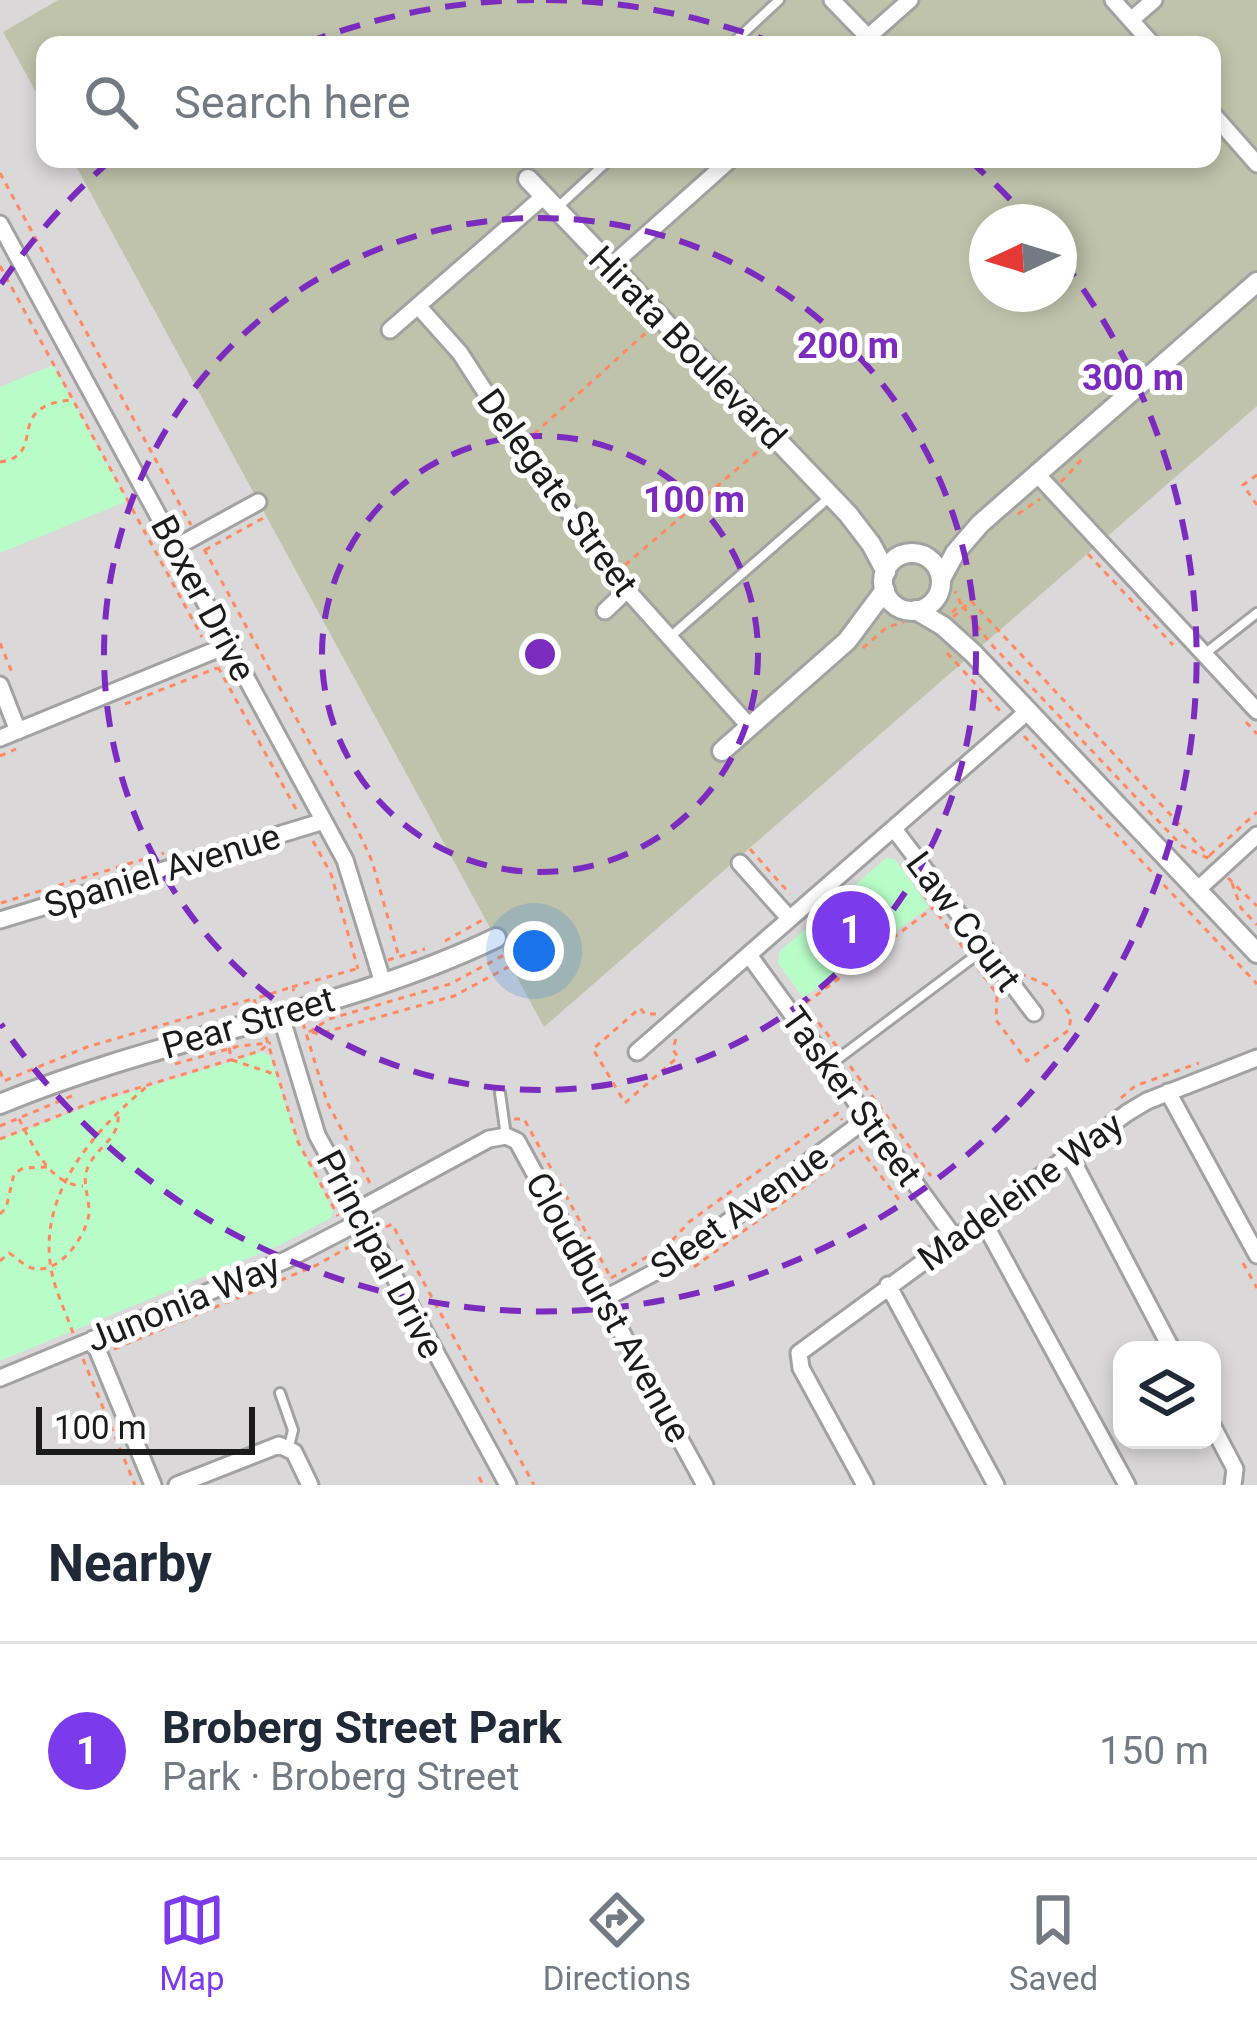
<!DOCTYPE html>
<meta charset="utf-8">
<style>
body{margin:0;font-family:Roboto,sans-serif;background:#f2f2f3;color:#1f2937}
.controls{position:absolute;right:36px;bottom:36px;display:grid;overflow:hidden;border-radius:24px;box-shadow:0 6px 18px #0003}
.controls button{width:108px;height:108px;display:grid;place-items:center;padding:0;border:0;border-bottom:3px solid #e0e1e3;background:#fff;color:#1f2937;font:60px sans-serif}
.compass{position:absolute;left:969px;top:204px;width:108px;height:108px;border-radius:50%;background:#fff;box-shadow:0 6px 18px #0003;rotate:266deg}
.scale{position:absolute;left:36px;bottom:30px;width:219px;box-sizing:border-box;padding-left:12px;border:6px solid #1b1b1b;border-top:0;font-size:33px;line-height:42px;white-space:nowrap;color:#1b1b1b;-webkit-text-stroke:9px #fff;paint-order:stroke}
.you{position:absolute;left:534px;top:951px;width:42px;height:42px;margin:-30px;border:9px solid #fff;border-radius:50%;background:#1a73e8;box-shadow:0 0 0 18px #1a73e833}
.badge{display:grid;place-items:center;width:78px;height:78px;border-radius:50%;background:#7c3aed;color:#fff;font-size:39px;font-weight:700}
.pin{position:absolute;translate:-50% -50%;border:6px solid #fff;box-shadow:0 3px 12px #0006}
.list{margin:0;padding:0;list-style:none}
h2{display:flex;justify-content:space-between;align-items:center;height:156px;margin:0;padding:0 48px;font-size:51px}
h2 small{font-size:39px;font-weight:400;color:#747a83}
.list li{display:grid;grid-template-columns:78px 1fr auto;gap:36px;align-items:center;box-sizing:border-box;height:216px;padding:0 48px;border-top:3px solid #e0e1e3}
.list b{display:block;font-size:45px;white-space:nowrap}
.list p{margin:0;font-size:39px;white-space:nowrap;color:#747a83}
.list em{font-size:39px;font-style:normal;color:#747a83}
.icon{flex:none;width:66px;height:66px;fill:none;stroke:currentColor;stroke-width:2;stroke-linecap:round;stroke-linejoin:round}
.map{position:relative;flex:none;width:1257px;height:1485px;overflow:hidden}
.search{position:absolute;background:#fff;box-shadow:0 6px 18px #0003;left:36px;right:36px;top:36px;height:132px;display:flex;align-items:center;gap:30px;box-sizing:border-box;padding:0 42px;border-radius:24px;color:#747a83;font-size:45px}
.sheet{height:372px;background:#fff}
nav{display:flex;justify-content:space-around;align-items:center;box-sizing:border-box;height:168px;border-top:3px solid #e0e1e3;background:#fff;font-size:33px;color:#747a83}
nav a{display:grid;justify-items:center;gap:6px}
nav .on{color:#7c3aed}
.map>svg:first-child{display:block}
</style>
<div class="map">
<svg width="1257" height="1485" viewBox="0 0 1257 1485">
<rect width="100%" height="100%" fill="#eeebe0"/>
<path fill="#dad8d8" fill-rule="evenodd" d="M0 0H58L3 32 45 109V159H72L544 1026 598 159H1212V45L1257 0V1485H0ZM987 222H1059V294H987ZM1122 1350H1212V1440H1122Z"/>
<path fill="#bfc3ab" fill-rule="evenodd" d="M58 0H1257V406L544 1027 72 159H1212V45H45V109L3 32ZM987 222H1059V294H987Z"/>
<path fill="#b8fdc8" d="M53 365 127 501 0 553V387Z
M886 858 895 859 929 907 803 998 778 963 779 952Z
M262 1052 270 1056 296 1137 333 1211 331 1218 280 1245 0 1361V1140L99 1102Z"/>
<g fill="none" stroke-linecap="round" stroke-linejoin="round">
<defs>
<path id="service" d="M731 45 779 0
M558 207 610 159
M671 636 831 496
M1207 652 1257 613
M831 1064 983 950
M500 1093 506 1136
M280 1393 293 1430 289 1446"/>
<path id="minor" d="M832 0 868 37
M1113 0 1153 45
M1131 20 1154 0
M859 45 910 0
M1212 113 1257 164
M0 224 345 860 383 983
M611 266 731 159
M419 307 460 353 525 453 627 590 750 727
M390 330 544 196
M1036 473 1257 711
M176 547 258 502
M605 611 627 590
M0 685 18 731
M0 738 228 645
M894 829 1034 1013
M740 863 789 918
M1196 891 1257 835
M0 920 324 821
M749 955 954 1237
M280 1013 317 1135 508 1485
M637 1052 1028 711
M1168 1092 1257 1255
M1069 1154 1172 1350
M358 1210 489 1139 506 1136 517 1141 705 1485
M982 1219 1127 1485
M888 1285 996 1485
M604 1299 674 1262 869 1117
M93 1339 153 1485
M0 1378 286 1260 363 1220
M1212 1425 1235 1469 1233 1485
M177 1485 279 1445 294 1452 310 1485
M865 1485 801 1368 799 1353 1127 1113 1147 1101 1257 1058"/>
<path id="tertiary" d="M528 179 848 514 871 544 886 572
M883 582a29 29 0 1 1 58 0a29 29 0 1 1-58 0Z
M941 579 955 553 980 524 1257 282
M916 610 943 626 973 653 1257 953
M722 751 847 641 885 590
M0 1104C161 1037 339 1013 496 938"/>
</defs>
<use href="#service" stroke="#a2a2a2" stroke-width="14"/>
<use href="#minor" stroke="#a2a2a2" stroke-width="21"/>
<use href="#tertiary" stroke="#a2a2a2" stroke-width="24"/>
<path stroke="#ff8860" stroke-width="3" stroke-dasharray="6 6" stroke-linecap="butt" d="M0 173 191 525
M0 266 202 637
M534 434 651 328
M0 462C49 455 2 406 71 400
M1257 475 1243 485 1257 505
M1061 482 1083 458
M1018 514 1040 499
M204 549 361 837 372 861 399 957
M205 550 267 516
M1088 554 1173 645
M625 565 764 446
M963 606 990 643 1182 846 1210 859
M952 612 961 604 955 591
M953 617 971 601 1210 857
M0 643 13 675
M863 648 887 627 904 622
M947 653 1001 712
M218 667 297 811
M125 704 217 668
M1246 722 1257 734
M1024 736 1257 984
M0 756 16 749
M313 841 331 874 358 969
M750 849 790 894
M1210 855 1257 812
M902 866 964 949
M1228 878 1257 906
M1232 883 1241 908 1257 925
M1 903 164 853
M445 941 486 918
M388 960 425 949
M977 967 997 994 996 1020 1027 1061 1069 1030 1071 1016 1049 986 1024 975
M292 987 356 969
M806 1003 933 908
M256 1005 254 999 292 987 294 991
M811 1013 838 1048
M656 1014H645L640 1008 593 1049 625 1103 678 1057 673 1050 676 1038
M303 1023 327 1102 371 1185
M309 1032 329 1019 450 984 506 954
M312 1032 318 1034 454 996 512 965
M266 1037 298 1142 338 1216
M229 1048 232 1060 274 1074
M175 1064 239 1046 271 1043
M850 1066 931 1176
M0 1071 4 1081 87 1047 252 999
M1121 1098 1135 1086 1199 1063
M19 1119C33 1146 50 1185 83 1186
M514 1119H524L610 1276
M0 1126 74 1095
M0 1139 98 1100 260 1051 267 1045
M0 1214 6 1208 14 1174 23 1168 47 1167
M386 1227 392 1224 534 1485
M0 1261 9 1253C16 1257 24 1266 32 1268 59 1276 86 1236 89 1214 90 1198 81 1183 88 1167 98 1144 121 1140 118 1111
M1243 1263 1257 1288
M694 1267 859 1147 899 1200
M611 1278 669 1244 689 1222 838 1113 842 1120
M73 1333C65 1310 53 1287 50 1262 41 1188 98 1127 151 1083
M114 1349 315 1266 356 1243
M83 1359 135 1485
M479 1477 483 1485"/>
<use href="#service" stroke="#fff" stroke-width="8"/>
<use href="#minor" stroke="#fff" stroke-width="15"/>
<use href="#tertiary" stroke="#fff" stroke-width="18"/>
</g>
<g fill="none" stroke="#7b2cbf" stroke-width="6" stroke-dasharray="21 15">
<circle cx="540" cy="654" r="218"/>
<circle cx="540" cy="654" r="436"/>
<path d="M1 284A654 654 0 0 1 111 160M306 43A654 654 0 0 1 534 0M546 0A654 654 0 0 1 774 43M969 160A654 654 0 0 1 1030 221M1062 260A654 654 0 1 1 1 1024"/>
</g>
<g text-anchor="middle" stroke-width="10" stroke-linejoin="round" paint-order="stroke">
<g font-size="36" fill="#1b1b1b" stroke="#fff">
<text transform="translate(688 347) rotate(46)" y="13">Hirata Boulevard</text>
<text transform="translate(558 492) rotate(54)" y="13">Delegate Street</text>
<text transform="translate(204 598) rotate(62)" y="13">Boxer Drive</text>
<text transform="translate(162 870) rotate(-17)" y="13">Spaniel Avenue</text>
<text transform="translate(964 921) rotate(53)" y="13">Law Court</text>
<text transform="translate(248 1022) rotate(-16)" y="13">Pear Street</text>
<text transform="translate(852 1096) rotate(54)" y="13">Tasker Street</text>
<text transform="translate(1020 1191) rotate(-36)" y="13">Madeleine Way</text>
<text transform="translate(739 1211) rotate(-35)" y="13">Sleet Avenue</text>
<text transform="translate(381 1254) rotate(62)" y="13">Principal Drive</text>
<text transform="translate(183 1302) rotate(-22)" y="13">Junonia Way</text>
<text transform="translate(609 1307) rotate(61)" y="13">Cloudburst Avenue</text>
</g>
</g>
<circle cx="540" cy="654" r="18" fill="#7b2cbf" stroke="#fff" stroke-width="6"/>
<g font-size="36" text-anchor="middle" font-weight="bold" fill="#7b2cbf" stroke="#fff" stroke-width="10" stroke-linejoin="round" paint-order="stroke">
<text x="848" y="358">200 m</text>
<text x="1133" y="390">300 m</text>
<text x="694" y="512">100 m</text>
</g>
</svg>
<div class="controls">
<button><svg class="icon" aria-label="layers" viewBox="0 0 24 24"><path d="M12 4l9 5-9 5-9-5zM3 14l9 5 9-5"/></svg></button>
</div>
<svg class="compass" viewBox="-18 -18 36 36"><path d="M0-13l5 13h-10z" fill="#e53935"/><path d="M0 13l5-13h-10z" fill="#747a83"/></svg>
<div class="scale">100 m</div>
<div class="you"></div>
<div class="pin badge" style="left:851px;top:930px">1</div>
<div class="search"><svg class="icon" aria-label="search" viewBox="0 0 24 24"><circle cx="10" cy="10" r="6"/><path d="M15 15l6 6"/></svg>Search here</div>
</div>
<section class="sheet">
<h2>Nearby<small></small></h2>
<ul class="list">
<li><span class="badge">1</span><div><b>Broberg Street Park</b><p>Park · Broberg Street</p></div><em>150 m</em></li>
</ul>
</section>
<nav>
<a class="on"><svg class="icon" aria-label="map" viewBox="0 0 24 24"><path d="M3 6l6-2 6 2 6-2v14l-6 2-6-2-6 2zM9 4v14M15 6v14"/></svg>Map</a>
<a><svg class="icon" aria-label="directions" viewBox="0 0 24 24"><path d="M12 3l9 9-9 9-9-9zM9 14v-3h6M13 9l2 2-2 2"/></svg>Directions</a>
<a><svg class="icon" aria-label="saved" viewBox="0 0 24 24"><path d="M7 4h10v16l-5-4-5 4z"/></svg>Saved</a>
</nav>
